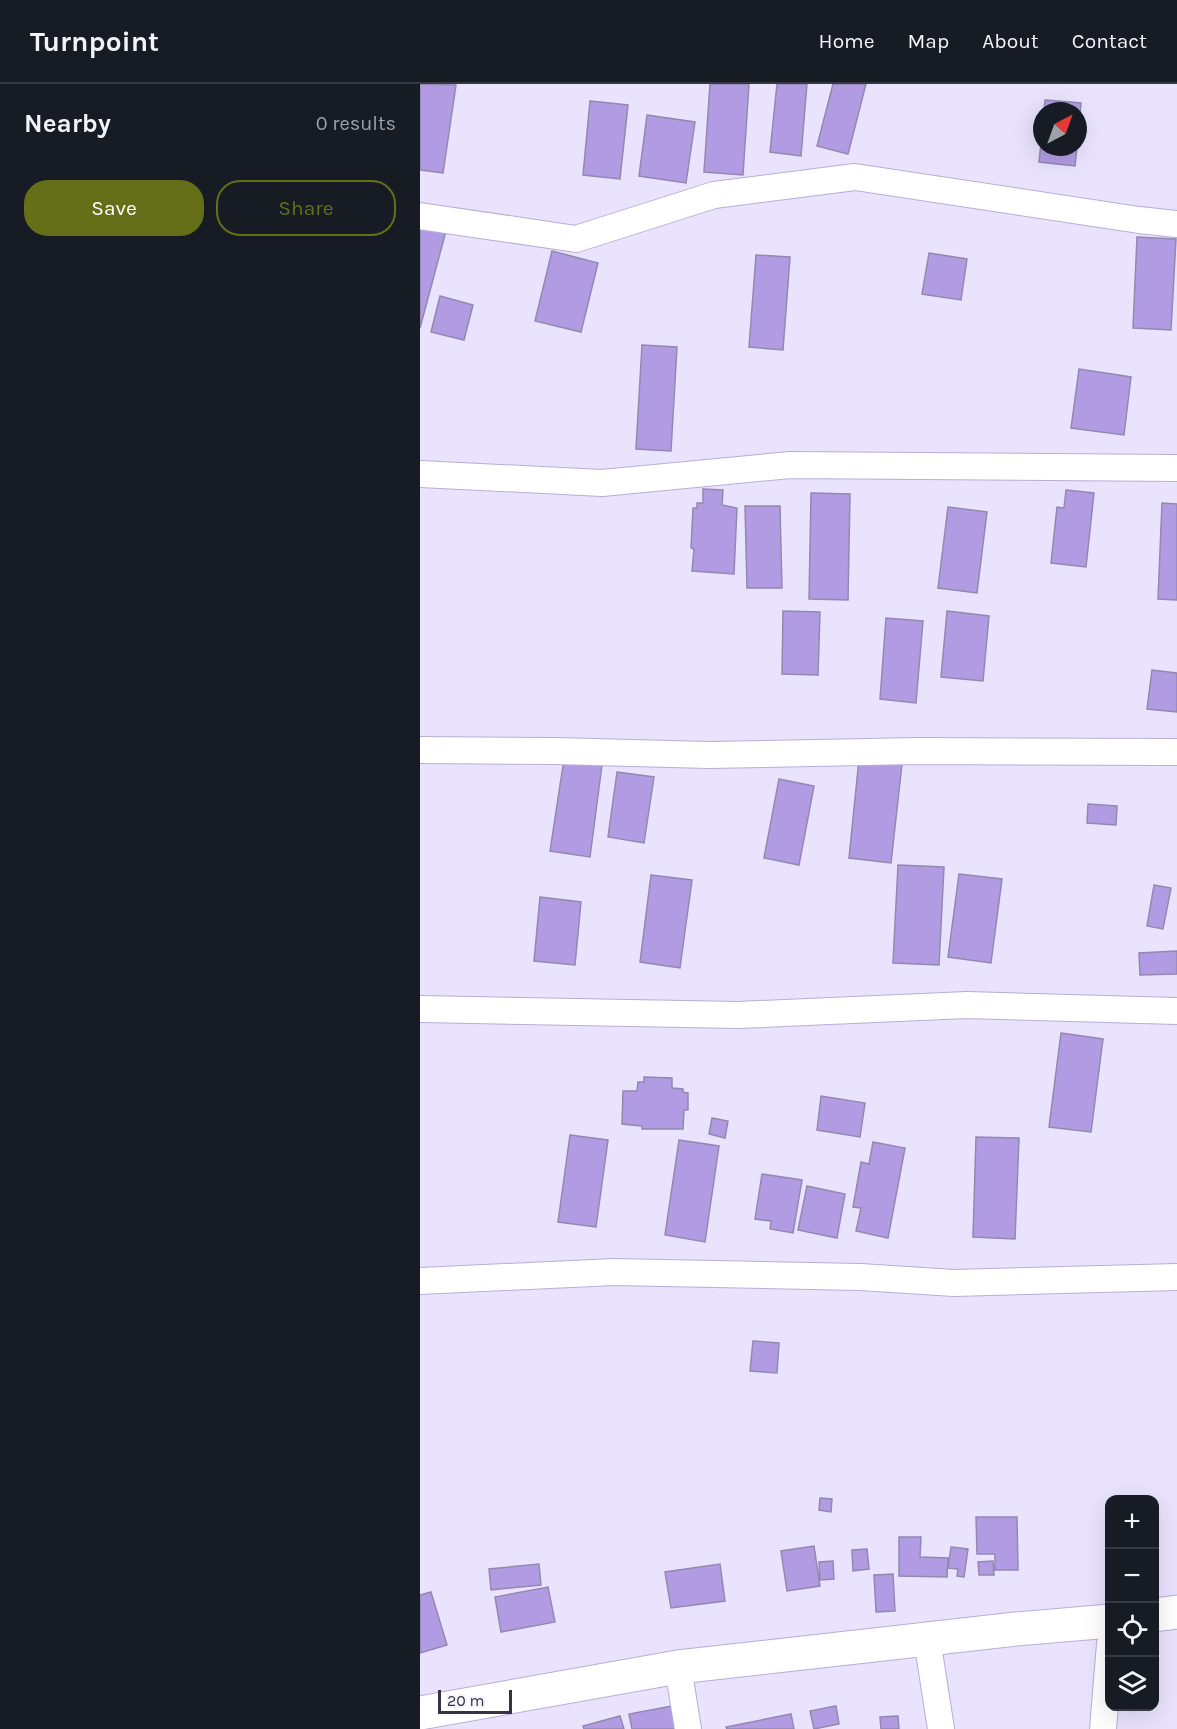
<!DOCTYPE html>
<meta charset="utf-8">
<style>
body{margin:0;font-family:Karla,sans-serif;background:#20242c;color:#f1f3f6}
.controls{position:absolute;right:18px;bottom:18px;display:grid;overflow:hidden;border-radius:12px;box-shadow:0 6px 24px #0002}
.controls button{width:54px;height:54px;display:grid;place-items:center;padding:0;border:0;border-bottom:2px solid #363941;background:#171b24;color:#f1f3f6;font:30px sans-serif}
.compass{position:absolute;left:613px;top:18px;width:54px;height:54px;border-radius:50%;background:#171b24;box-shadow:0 6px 24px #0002;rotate:41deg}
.scale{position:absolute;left:18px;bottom:15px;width:74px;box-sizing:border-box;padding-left:6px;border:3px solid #383344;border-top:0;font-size:16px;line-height:21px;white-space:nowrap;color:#383344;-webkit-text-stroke:4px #f5f3fc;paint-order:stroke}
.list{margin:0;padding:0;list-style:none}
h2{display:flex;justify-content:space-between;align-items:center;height:78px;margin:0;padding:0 24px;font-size:26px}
h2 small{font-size:20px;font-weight:400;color:#9ea1a6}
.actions{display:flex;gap:12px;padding:18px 24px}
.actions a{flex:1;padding:14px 0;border:2px solid #646f18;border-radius:24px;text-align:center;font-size:21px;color:#646f18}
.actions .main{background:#646f18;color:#fff}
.icon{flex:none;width:33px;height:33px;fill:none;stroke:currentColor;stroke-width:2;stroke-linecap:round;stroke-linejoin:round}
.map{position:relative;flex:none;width:757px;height:1645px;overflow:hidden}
header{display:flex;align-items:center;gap:36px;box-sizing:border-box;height:84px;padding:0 30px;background:#171b24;border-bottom:2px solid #363941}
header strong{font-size:28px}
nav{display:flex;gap:33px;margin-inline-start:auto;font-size:21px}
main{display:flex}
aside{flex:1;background:#171b24}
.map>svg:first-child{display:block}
</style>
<header>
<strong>Turnpoint</strong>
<nav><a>Home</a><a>Map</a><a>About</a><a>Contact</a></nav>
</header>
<main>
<aside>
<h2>Nearby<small>0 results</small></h2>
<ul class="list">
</ul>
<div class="actions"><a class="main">Save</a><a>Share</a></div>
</aside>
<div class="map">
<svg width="757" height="1645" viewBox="0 0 757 1645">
<rect width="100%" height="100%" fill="#eae3fe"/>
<path fill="#b19ce4" stroke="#9388b0" stroke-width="1.5" d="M0 0 36 1 23 89 0 86Z
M290 0H329L323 91 284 88Z
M357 0H387L381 72 350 68Z
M413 0H446L428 70 397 62Z
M625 16 661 19 658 54V27H624Z
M170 17 208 21 200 95 163 91Z
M227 31 275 38 266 99 219 92Z
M622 50V63H657L655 82 619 78Z
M0 140 26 147 0 244Z
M717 153 756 155 751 246 713 244Z
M132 167 178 179 161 248 115 237Z
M509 169 547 175 541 216 502 210Z
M336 171 370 173 363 266 329 263Z
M20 212 53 221 44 256 11 248Z
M222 261 257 263 251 367 216 365Z
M659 285 711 293 704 351 651 344Z
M283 405 303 406 302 421 317 424 314 490 272 487 274 465 271 464 273 424H277V419H283Z
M646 406 674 409 666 483 631 479 637 423 644 424Z
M391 409 430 410 428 516 389 515Z
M742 419 757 420V516L738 515Z
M325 422H360L362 504H327Z
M528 423 567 428 557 509 518 504Z
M363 527 400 528 398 591 362 590Z
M527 527 569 532 563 597 521 593Z
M466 534 503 537 496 619 460 615Z
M732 586 757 589V628L727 625Z
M144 675 182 681 170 773 130 767Z
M439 675 482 680 471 779 429 774Z
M197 688 234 693 224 759 188 753Z
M359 695 394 702 379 781 344 774Z
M668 720 697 722 696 741 667 739Z
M478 781 524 783 519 881 473 879Z
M539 790 582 795 571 879 528 873Z
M231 791 272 796 260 884 220 878Z
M734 801 751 804 743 845 727 842Z
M120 813 161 818 155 881 114 877Z
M757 867V890L720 891 719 869Z
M641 949 683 955 671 1048 629 1043Z
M224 993 252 994V1004L263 1005V1008L268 1009V1026H264L263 1045H222V1042L202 1040 203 1007H217L218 998H224Z
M401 1012 445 1019 440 1053 397 1046Z
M292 1034 308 1037 305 1054 289 1050Z
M150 1051 188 1056 176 1143 138 1138Z
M556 1053 599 1054 595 1155 553 1153Z
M259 1056 299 1062 285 1158 245 1151Z
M453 1058 485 1064 468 1154 436 1147 441 1124 433 1123 441 1078 449 1080Z
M342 1090 382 1096 373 1149 350 1145 351 1137 335 1135Z
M387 1102 425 1110 417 1154 378 1146Z
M333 1257 359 1259 357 1289 330 1287Z
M400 1414 412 1415 411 1428 399 1426Z
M556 1433H597L598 1486H575V1470H557Z
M479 1453H501L500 1473 528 1474 527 1493 479 1492Z
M394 1462 400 1502 367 1507 361 1467Z
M531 1463 548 1465 544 1493 537 1492 538 1485 528 1484Z
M447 1465 449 1485 433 1487 432 1466Z
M413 1477 414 1495 400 1496 399 1478Z
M573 1477 574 1491H559L558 1478Z
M119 1480 121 1501 71 1506 69 1485Z
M300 1480 305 1517 251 1524 245 1488Z
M473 1490 475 1527 456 1528 454 1491Z
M128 1503 135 1538 81 1548 75 1513Z
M11 1508 27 1561 0 1569V1511Z
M263 1620 267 1645H212L209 1630Z
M416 1622 419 1640 394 1645 390 1627Z
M371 1630 374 1645H307L306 1643Z
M200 1632 204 1645H164L163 1642Z
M478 1632 479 1645H461L460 1633Z"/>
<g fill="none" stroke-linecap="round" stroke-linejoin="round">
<defs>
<path id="street" d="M0 132 156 155 294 111 435 93 719 136 757 140
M0 390 182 399 370 381 757 384
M0 666 135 667 289 671 497 667 757 668
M0 925 318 931 547 921 757 927
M0 1197 194 1188 440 1193 534 1199 757 1193
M507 1555 521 1645
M258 1583 268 1645
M683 1645 690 1560"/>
<path id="secondary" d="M734 1531 757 1528
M0 1629 258 1583 596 1545 690 1537"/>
</defs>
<use href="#street" stroke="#b8add7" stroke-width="28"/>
<use href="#secondary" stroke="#b8add7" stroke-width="35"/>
<use href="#street" stroke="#fff" stroke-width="26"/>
<use href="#secondary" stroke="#fff" stroke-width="33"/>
</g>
</svg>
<div class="controls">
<button>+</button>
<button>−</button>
<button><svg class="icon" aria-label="locate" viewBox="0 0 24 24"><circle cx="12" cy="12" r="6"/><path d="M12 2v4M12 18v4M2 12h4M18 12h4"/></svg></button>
<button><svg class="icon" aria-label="layers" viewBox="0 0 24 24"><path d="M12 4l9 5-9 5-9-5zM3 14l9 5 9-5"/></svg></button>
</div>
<svg class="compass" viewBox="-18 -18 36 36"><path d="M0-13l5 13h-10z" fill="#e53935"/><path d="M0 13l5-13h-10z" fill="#9ea1a6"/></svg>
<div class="scale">20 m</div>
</div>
</main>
